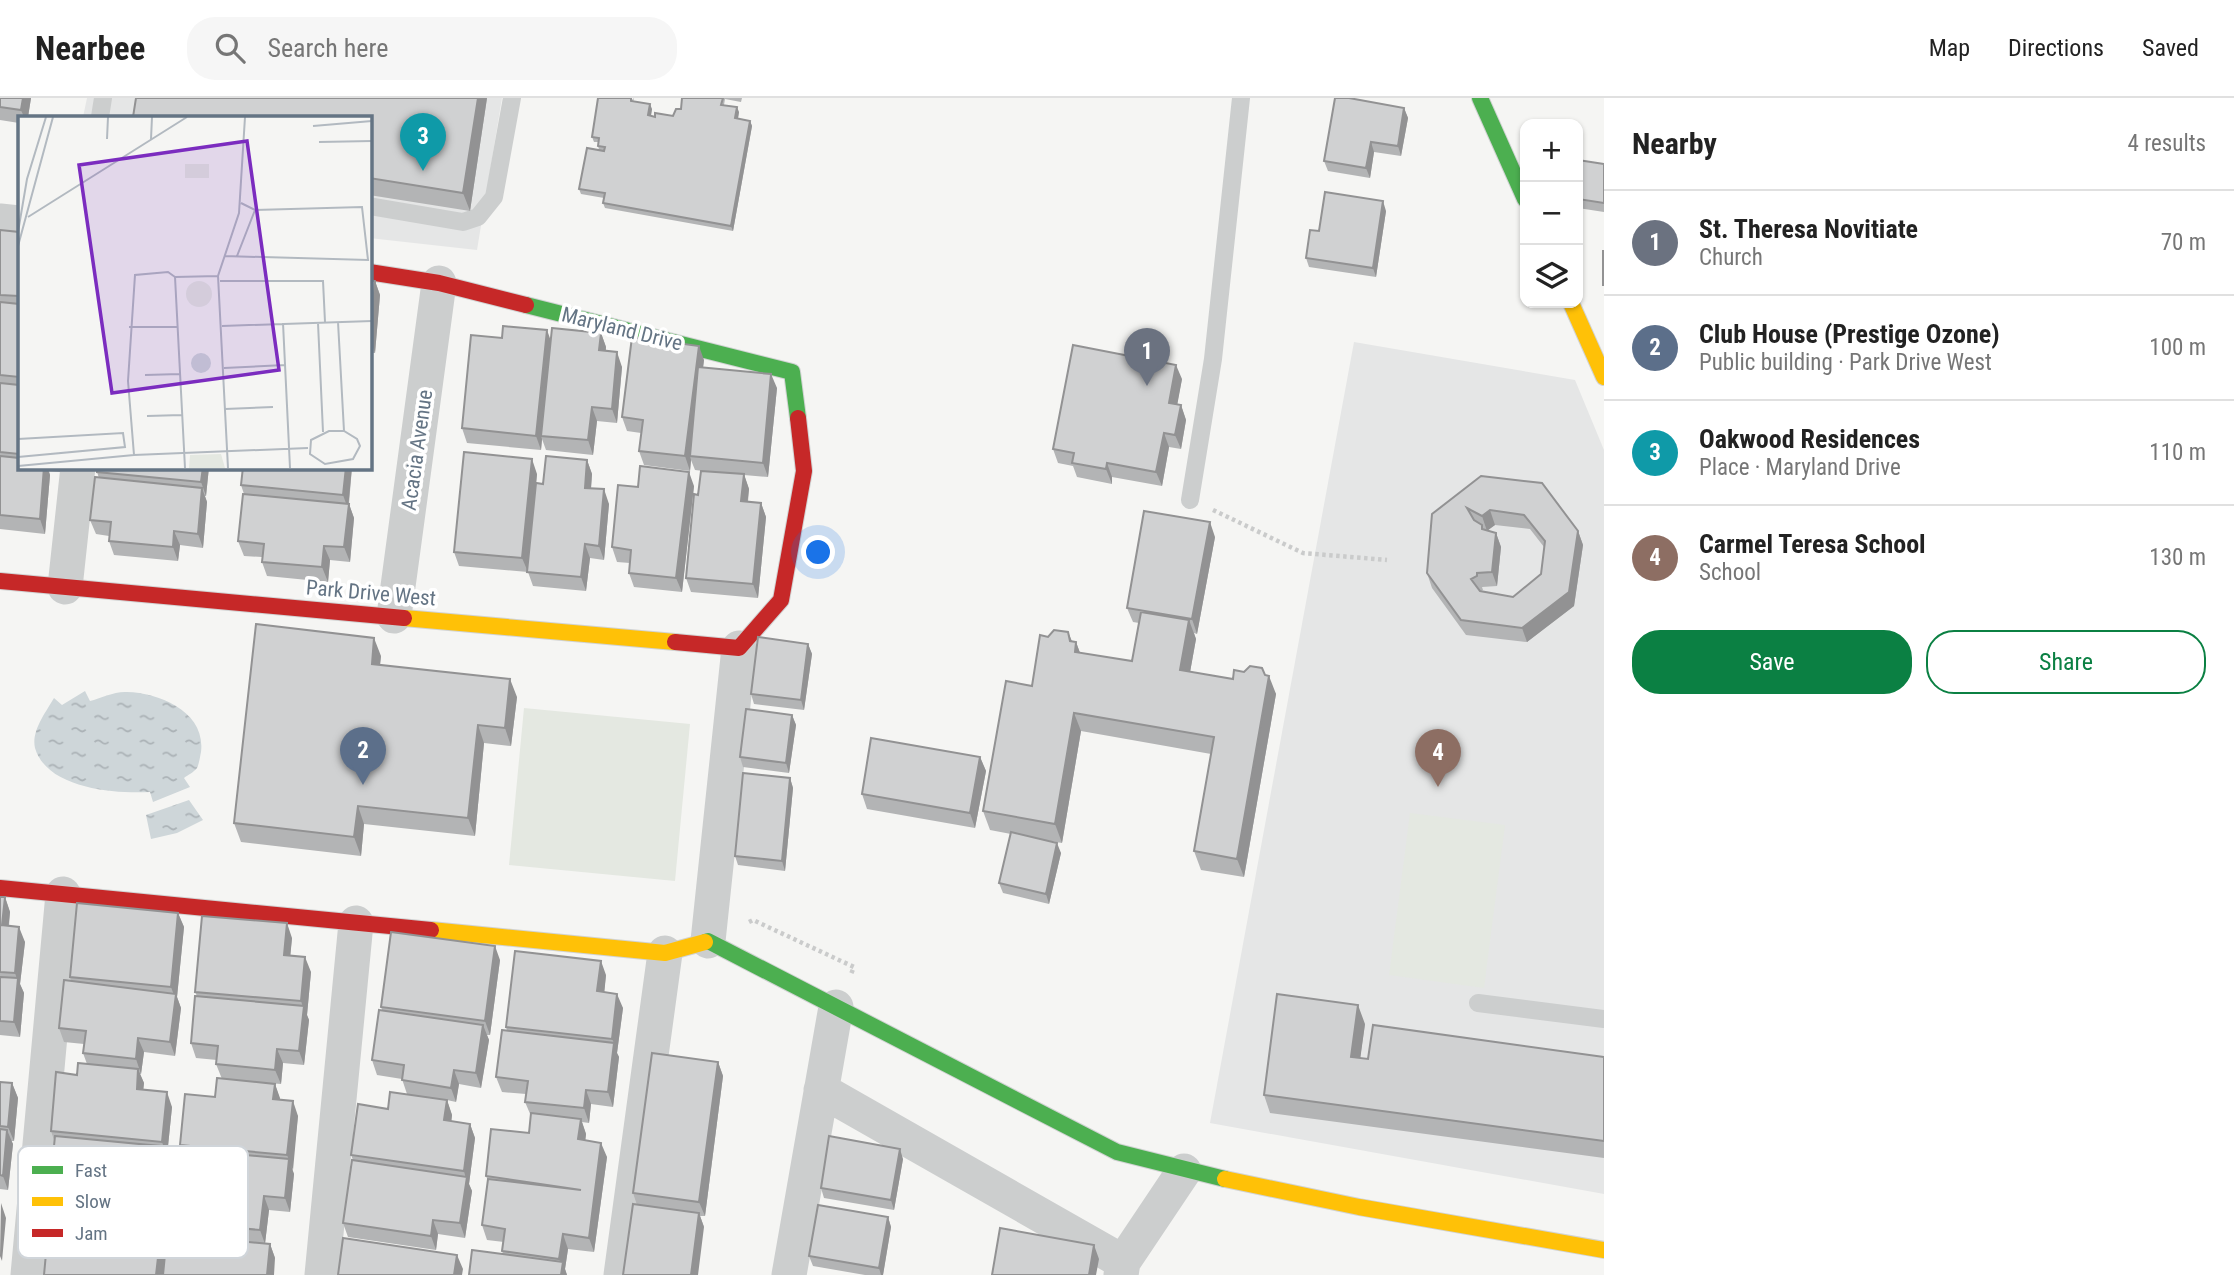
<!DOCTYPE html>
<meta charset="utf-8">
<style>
body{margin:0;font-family:"Roboto Condensed",sans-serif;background:#f6f6f6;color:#222}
.controls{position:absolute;right:21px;top:21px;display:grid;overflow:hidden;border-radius:14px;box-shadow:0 2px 5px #0004}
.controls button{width:63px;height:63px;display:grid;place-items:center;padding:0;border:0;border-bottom:2px solid #e0e0e0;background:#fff;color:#222;font:35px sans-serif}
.you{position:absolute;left:819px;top:455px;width:24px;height:24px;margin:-18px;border:5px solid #fff;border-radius:50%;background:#1a73e8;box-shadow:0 0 0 10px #1a73e833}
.badge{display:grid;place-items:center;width:46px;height:46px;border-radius:50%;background:#0b8043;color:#fff;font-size:23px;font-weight:700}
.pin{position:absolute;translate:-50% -58px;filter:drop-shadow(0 2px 4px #0008)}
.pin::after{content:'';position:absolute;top:37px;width:24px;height:21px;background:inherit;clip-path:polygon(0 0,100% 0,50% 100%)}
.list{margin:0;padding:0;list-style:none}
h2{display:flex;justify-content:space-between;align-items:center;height:91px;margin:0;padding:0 28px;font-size:30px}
h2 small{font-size:23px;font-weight:400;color:#767676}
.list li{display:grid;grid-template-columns:46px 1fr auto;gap:21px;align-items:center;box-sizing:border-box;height:105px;padding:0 28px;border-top:2px solid #e0e0e0}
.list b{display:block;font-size:26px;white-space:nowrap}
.list p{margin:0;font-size:23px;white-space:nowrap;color:#767676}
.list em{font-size:23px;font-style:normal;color:#767676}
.actions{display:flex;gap:14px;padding:21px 28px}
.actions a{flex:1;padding:16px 0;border:2px solid #0b8043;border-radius:28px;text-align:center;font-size:24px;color:#0b8043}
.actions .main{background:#0b8043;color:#fff}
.icon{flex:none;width:38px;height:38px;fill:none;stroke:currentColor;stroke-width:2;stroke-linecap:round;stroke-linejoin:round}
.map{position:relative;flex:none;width:1604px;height:1177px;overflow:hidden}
header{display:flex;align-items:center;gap:42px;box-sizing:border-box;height:98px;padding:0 35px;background:#fff;border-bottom:2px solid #e0e0e0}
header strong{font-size:33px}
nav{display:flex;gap:38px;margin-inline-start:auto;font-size:24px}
.search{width:490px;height:63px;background:#f6f6f6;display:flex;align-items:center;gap:18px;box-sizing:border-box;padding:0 24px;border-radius:28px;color:#767676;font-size:26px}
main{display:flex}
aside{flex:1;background:#fff}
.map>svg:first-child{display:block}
</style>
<header>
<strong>Nearbee</strong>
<div class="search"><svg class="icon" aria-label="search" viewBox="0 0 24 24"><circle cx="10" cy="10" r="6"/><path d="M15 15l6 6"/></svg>Search here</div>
<nav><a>Map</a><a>Directions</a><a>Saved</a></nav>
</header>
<main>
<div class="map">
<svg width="1604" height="1177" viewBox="0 0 1604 1177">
<defs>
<pattern id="water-ripples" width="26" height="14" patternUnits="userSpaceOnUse" patternTransform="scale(1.75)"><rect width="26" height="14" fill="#ced6d9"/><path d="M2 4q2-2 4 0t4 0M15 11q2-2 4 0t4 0" fill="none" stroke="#abb2b6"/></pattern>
</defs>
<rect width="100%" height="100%" fill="#f5f5f3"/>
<path fill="#e5e6e6" d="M87 0H502L477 152 369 140V19H83Z
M1354 244 1575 282 1604 352V1096L1210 1025Z"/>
<path fill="#e4e8e1" d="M524 610 690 626 675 783 509 767Z
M1410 715 1505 727 1484 890 1389 877Z"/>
<path fill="url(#water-ripples)" d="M85 593 90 603C101 600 115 593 127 594 160 595 206 614 201 654 200 659 199 666 197 670 194 674 188 677 184 680L190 689 153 704 150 694C116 696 47 691 35 650 31 633 46 614 54 600L62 607Z
M189 702 203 722 177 735 151 741 146 717Z"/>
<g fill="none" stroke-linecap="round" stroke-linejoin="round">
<defs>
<path id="fast" d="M1480 0 1525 101
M526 207 792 274 798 320
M705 844 708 843 1117 1054 1225 1081"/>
<path id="slow" d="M1571 205 1604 279
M404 520 675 544
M431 832 665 855 705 844
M1225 1081 1359 1109 1604 1152"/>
<path id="jam" d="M369 174 439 185 526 207
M0 483 404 520
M675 544 739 550 781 502 804 373 798 320
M0 790 431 832"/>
</defs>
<use href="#fast" stroke="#d1d3d3" stroke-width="18"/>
<use href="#slow" stroke="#d1d3d3" stroke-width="18"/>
<use href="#jam" stroke="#d1d3d3" stroke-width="18"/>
<path stroke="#cacbcb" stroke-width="4.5" stroke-dasharray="3.5 3.5" stroke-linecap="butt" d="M1213 412 1303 455 1387 462
M749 824 753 822 854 869 851 876"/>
<path stroke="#cccece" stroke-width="18" d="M100 19 103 0
M369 108 463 124 478 119 494 99 512 0
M1190 402 1213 261 1241 0
M1478 905 1604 921"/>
<path stroke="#cccece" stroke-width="35" d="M0 123 19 125
M65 489 78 369
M394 518 439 185
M708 843 739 550
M821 992 1123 1164
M28 1177 63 796
M322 1177 356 825
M621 1177 665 855
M789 1177 836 909
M1121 1177 1123 1164 1184 1073"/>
<use href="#fast" stroke="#4caf50" stroke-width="16"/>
<use href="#slow" stroke="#ffc107" stroke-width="16"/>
<use href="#jam" stroke="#c62828" stroke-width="16"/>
</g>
<path fill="#b3b4b5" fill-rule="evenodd" d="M0 0H31L28 19H19V25L0 22Z
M487 0 470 113 369 97V19Z
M634 0 633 4 652 11 651 18 655 19 673 18 681 11 682 0H742L741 4 725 1 724 7 739 14 738 21 750 23 752 28 733 133 605 110 603 105 604 100 581 96 579 91 599 52 598 48V44H594L592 39Z
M1404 10 1408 20 1401 58 1374 54 1370 80 1328 73 1324 63Z
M1578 62 1604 66V114L1578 110Z
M1386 113 1376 179 1309 169 1306 160Z
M0 132 19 134V369H60V374L49 373 50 377 45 436 0 431Z
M369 182 375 183 380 197 375 255H369Z
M601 235 606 249V253L622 269 617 325 597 323 593 357 546 352 542 341 541 352 467 345 462 330 502 240 551 243Z
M704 262 703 269 777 290 768 379 744 377 749 391 748 404 761 405 766 419 758 500 691 494 686 480 698 397 712 374 695 372 691 362 690 373 644 367 639 353 641 335 627 333 622 319Z
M1182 281 1177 306 1181 307 1186 322 1181 351 1169 349 1162 388 1112 379V386L1077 379 1073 368 1058 365 1053 351Z
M587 362 592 376 591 390 609 406 604 462 590 460 586 493 533 488 528 474 459 468 454 454 537 376 534 404 543 386Z
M97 369H209L206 398H205L207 404 203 450 180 447 178 463 114 457 109 443V438L96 436 90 422 99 380 97 374Z
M243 369H352L349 406 354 420 350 464 330 462 328 484 267 478 262 464V459L244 458 238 443 244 396 241 387Z
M1481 378 1578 433 1583 447 1574 508 1527 544 1466 537 1432 490 1427 475ZM1495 427 1530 431 1544 449 1541 476 1513 499 1480 493 1483 492 1482 489 1497 488 1501 449 1496 435 1487 432Z
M694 388 682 494 634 489 629 475 630 465 617 464 612 449 638 389Z
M1215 439 1197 536 1194 535 1196 541 1190 574 1233 581 1265 577 1276 596 1244 779 1201 772 1194 753 1211 656 1081 633 1062 745 1039 741 1061 755 1049 806 1003 795 999 785 1011 736 990 732 983 713 1032 588 1048 539 1068 534 1072 543 1076 544 1080 555 1132 563 1139 525 1133 524 1127 510Z
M808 546 812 556 804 612 754 606 751 596Z
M381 558 380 567 517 599 511 648 484 645 475 738 364 726 361 758 241 744 234 725Z
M792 617 796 627 789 675 743 669 740 659Z
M980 659 986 673 975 730 867 711 862 696Z
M790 680 793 690 785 773 738 767 735 758Z
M0 799H5L10 814 9 828 25 844 20 886 24 895 20 939 0 937Z
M178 815 184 829 177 899 181 910 175 958 144 954 141 976H140L144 985 143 992 172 1009 167 1058H164L166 1063 159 1133H161L166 1148 53 1123 48 1109 55 1045 51 1033 77 977 87 966 83 955 84 946 64 944 59 930 71 883 70 879Z
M292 840 290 858 311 874 307 917 309 922 304 967 283 965 281 986 222 981 216 966 217 962 196 960 191 945 197 898 195 894Z
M500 862 490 937H487L489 942 481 990 459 986 456 1004 447 1002 452 1017 451 1023 470 1026 475 1040 469 1086 472 1093 465 1140 438 1136 436 1152 348 1139 343 1125 353 1062 351 1057 388 1011 407 996 402 981 377 977 372 962 382 912 381 909Z
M606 877 604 894 623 910 617 955 619 959 613 1009 591 1006 589 1025 582 1024 586 1036 585 1042 607 1059 594 1154 568 1151 565 1171 567 1177H469L503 1156 502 1153 504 1144 487 1142 482 1127 488 1083 486 1078 529 1035 531 1018 525 1004 526 996 502 994 496 979 507 933 506 929Z
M1365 926 1360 960 1368 961 1604 959V1060L1270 1015 1264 997Z
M718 964 723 978 705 1118H700L704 1129 637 1107 633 1095Z
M0 984 12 985 18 1000 14 1043H11L13 1046 8 1092 0 1091Z
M275 986 280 1002 298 1018 292 1072 294 1076 290 1114 269 1112 265 1145 270 1146 275 1160 180 1137 175 1124 182 1051 180 1047 215 999Z
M903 1061 894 1112 824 1100 821 1090Z
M888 1119 891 1129 883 1177H865L813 1168 809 1158Z"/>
<path fill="#929293" d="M23 0H31L28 19H24L21 12Z
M478 0H487L470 113 463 95Z
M650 6 652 11 650 22 648 17Z
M737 9 739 14 737 25 735 20Z
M1404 10 1408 20 1401 58 1398 48Z
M750 23 752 28 733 133 731 128Z
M1371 44 1374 54 1370 80 1366 70Z
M1383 103 1386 113 1376 179 1373 170Z
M375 183 380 197 375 255 370 241Z
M547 232 552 246 541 338 542 341 541 352 536 338Z
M601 235 606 249 604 267 599 252Z
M699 248 704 262 692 358H690L691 362 690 373 685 358Z
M617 254 622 269 617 325 612 311Z
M1176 267 1182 281 1175 319 1169 305Z
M771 276 777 290 768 379 763 365Z
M1181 307 1186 322 1181 351 1175 337Z
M592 309 597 323 593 357 588 342Z
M1164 335 1169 349 1162 388 1156 374Z
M532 361 537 376 528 474 522 460Z
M587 362 592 376 590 404 585 390Z
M1107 365 1112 379V386L1106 371Z
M44 369H47L50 377 45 436 40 421Z
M203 369H209L206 398 201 384Z
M346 369H352L348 411 343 397Z
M689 374 694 388 682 494 676 480Z
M744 376 749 391 746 417 741 403Z
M202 390 207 404 203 450 198 436Z
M604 391 609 406 604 462 599 448Z
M761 405 766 419 758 500 753 486Z
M349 406 354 420 350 464 344 449Z
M1490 412 1495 427 1487 433 1482 418Z
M1210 424 1215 439 1197 536 1192 521Z
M174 433 180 447 178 463 173 449Z
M1578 433 1583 447 1574 508 1527 544 1522 530Z
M1496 435 1501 449 1497 488 1492 474Z
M585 446 590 460 586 493 581 479Z
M324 448 330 462 328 484 322 469Z
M1189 522 1196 541 1187 591 1180 572Z
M1068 534 1075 552 1076 544 1083 563 1081 573 1070 543Z
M374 540 381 558 378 584 372 566Z
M808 546 812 556 804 612 801 602Z
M1269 578 1276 596 1244 779 1237 761Z
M510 581 517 599 511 648 505 630Z
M1074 615 1081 633 1062 745 1055 726Z
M792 617 796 627 789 675 786 665Z
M478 627 484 645 475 738 468 720Z
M980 659 986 673 975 730 970 715Z
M790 680 793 690 785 773 782 763Z
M358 708 364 726 361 758 354 739Z
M1057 745 1061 755 1049 806 1046 796Z
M5 799 10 814 7 842 2 827Z
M178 815 184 829 177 899 181 910 175 958 170 944 175 900 171 889Z
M287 825 292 840 289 872 284 857Z
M19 829 25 844 20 886 24 895 20 939 14 924 18 884 15 875Z
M495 848 500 862 490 937 485 923Z
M305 859 311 874 307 917 309 922 304 967 299 953 303 909 301 903Z
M601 863 606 877 603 908 597 893Z
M617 896 623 910 617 955 619 959 613 1009 608 994 614 945 612 941Z
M1358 907 1365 926 1358 977 1351 959Z
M483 927 489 942 481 990 476 975Z
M138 940 144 954 141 976 136 961Z
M277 951 283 965 281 986 275 972Z
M718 964 723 978 705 1118 699 1104Z
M138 971 144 985 142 1005 137 991Z
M454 972 459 986 456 1004 451 990Z
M12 985 18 1000 14 1043 8 1029Z
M275 986 280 1000 278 1015 273 1001Z
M586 992 591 1006 589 1025 584 1010Z
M167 994 172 1009 167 1058 162 1044Z
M447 1002 452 1017 450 1037 444 1022Z
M293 1003 298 1018 293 1072 287 1057Z
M581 1021 586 1036 584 1056 578 1041Z
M470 1026 475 1040 469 1086 472 1093 465 1140 460 1125 466 1081 464 1073Z
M7 1032 13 1046 8 1092 3 1078Z
M601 1045 607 1059 594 1154 589 1140Z
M160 1048 166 1063 159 1133 154 1119Z
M900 1051 903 1061 894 1112 891 1102Z
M289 1061 294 1076 290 1114 285 1100Z
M264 1098 269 1112 265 1146 260 1132Z
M1 1105 6 1120 2 1163 0 1158Z
M699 1115 704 1129 698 1177H691Z
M888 1119 891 1129 883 1177H881L879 1170Z
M433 1122 438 1136 436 1152 431 1138Z
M161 1133 166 1148 163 1177H156Z
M563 1136 568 1151 565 1171 567 1177H561L562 1168 559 1161Z
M270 1146 275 1160 274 1177H267Z
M1094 1147 1099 1161 1096 1177H1089Z
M457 1157 463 1171 462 1177H454Z"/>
<path fill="#d0d1d2" stroke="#929293" stroke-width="2" fill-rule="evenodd" d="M0 0H23L21 12 0 9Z
M136 0H478L463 95 369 80V19H133Z
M598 0H631V3L650 6 648 17 655 19V15L673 18 676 11H681L682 0H723L721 7 737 9 735 20 750 23 731 128 603 105 605 95 579 91 587 50 604 53 605 49 598 48 599 40 592 39Z
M1335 0H1349L1404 10 1398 48 1371 44 1366 70 1324 63Z
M1578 62 1604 66V105L1578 101Z
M1325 94 1383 103 1373 170 1306 160 1310 132 1319 133Z
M0 132 19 134V198L0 197Z
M1603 153H1604V187H1603Z
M369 182 375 183 370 241H369Z
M0 204 19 206V279L0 277Z
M503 228 547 232 536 338 462 330 471 237 502 240Z
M552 230 601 235 599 252 617 254 612 311 592 309 588 342 541 338Z
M632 239 699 248 685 358 639 353 643 322 622 319Z
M1073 247 1176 267 1169 305 1181 307 1175 337 1164 335 1156 374 1107 365 1106 371 1072 365 1074 355 1053 351Z
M698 269 771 276 763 365 690 358Z
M0 285 19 287V356L0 354Z
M464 354 532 361 522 460 454 454Z
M0 358 19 360V369H44L40 421 0 417Z
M546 358 587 362 585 390 604 391 599 448 585 446 581 479 527 474 536 385 543 386Z
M640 368 689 374 676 480 629 475 631 452 612 449 618 387 638 389Z
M97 369H203L201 384 97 374Z
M243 369H346L343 397 241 387Z
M701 373 744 376 741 403 761 405 753 486 686 480 694 396 698 397Z
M1481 378 1542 385 1578 433 1569 494 1522 530 1461 522 1427 475 1432 416ZM1467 410 1482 418 1490 412 1524 417 1545 443 1541 476 1513 499 1480 493 1471 481 1477 478V475L1492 474 1496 435 1482 431V427L1474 422Z
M95 379 202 390 198 436 174 433 173 449 109 443 111 424 90 422Z
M243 396 349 406 344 449 324 448 322 469 262 464 264 446 238 443Z
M1144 413 1210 424 1192 521 1127 510Z
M1141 514 1189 522 1180 572 1233 581 1234 572 1244 574 1250 568 1262 570 1265 577 1269 578 1237 761 1194 753 1214 639 1074 615 1055 726 983 713 1006 583 1032 588 1040 537 1048 539 1054 532 1068 534 1070 543 1076 544 1075 554 1132 563Z
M256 526 374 540 372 566 510 581 505 630 478 627 468 720 358 708 354 739 234 725Z
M758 539 808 546 801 602 751 596Z
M746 611 792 617 786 665 740 659Z
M871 640 980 659 970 715 862 696Z
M743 675 790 680 782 763 735 758Z
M1011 734 1057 745 1046 796 999 785Z
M0 799H5L2 827 19 829 15 875 0 874Z
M77 805 178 815 171 889 70 879Z
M202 818 287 825 284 857 305 859 301 903 195 894Z
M391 834 495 848 485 923 381 909Z
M515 853 601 863 597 893 617 896 612 941 506 929Z
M0 879 18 880 14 924 0 923Z
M64 882 176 896 170 944 138 940 136 961 83 955 86 933 59 930Z
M1277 896 1358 907 1351 959 1368 961 1373 927 1604 959V1043L1264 997Z
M195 898 304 908 299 953 277 951 275 972 216 966 218 948 191 945Z
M379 912 483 927 476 975 454 972 451 990 402 982 404 967 372 962Z
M502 932 614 945 608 994 586 992 584 1010 525 1004 528 983 496 979Z
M652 955 718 964 699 1104 633 1095Z
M78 965 138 971 137 991 167 994 162 1044 51 1033 56 974 77 977Z
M217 980 275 986 273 1001 293 1003 287 1057 180 1047 185 996 215 999Z
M0 984 12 985 8 1029 0 1028Z
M390 994 447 1002 444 1022 470 1026 464 1073 351 1057 358 1006 388 1011Z
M531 1015 581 1021 578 1041 601 1045 589 1140 563 1136 559 1161 502 1153 505 1131 482 1127 488 1081 581 1092 486 1078 491 1031 529 1035Z
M0 1031 7 1032 3 1078 0 1077Z
M55 1038 160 1048 154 1119 48 1109Z
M829 1038 900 1051 891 1102 821 1090Z
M182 1051 289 1061 285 1100 264 1098 260 1132 175 1124Z
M352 1062 467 1079 460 1125 433 1122 431 1138 343 1125Z
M633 1106 699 1115 691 1177H623Z
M818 1107 888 1119 879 1170 809 1158Z
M49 1123 161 1133 156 1177H44Z
M1000 1130 1094 1147 1089 1177H992Z
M167 1136 270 1146 267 1177H163Z
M343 1140 457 1157 454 1177H338Z
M472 1152 563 1164 561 1177H469Z"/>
<g text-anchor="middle" stroke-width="7" stroke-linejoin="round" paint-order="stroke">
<g font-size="21" fill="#647484" stroke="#fff">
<text transform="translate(622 231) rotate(14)" y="7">Maryland Drive</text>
<text transform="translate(417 352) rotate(-82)" y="7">Acacia Avenue</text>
<text transform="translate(371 495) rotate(5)" y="7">Park Drive West</text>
</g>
</g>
<g transform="translate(18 18)">
<rect width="354" height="354" fill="#f5f5f3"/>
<path d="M203 338 207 352H171L172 339Z" fill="#e4e8e1"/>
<path d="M167 48H191V62H167ZM168 178a13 13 0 1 1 26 0a13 13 0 1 1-26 0Z" fill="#e4e8e1"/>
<path d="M173 247a10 10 0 1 1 20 0a10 10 0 1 1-20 0Z" fill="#ced6d9"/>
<path fill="none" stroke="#b2b9c0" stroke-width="2" d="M295 10 354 5M89 23 90 1M133 23 134 1M301 26 354 25M10 101 169 1M0 116 9 63 28 1M0 130 35 1M206 140 350 144 344 91 237 94 223 87M219 140 237 94M157 161 167 352M157 161 200 160M202 165H305L307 206M320 206 326 315M265 207 272 352M300 207 305 316M204 210 354 205M111 211H160M206 252 267 249M127 259 162 258M207 293 255 291M129 300 164 299M311 315H326L339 323 342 330 335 343 307 348 292 338 293 324ZM0 323 105 317 107 331 0 341M116 339 110 265 117 159 150 156 157 161M0 350 116 339 290 332M210 352 200 160 221 97 227 1"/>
<path fill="#7b2cbf" fill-opacity="0.15" stroke="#7b2cbf" stroke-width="3.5" d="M229 25 261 254 94 277 61 49Z"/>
<rect width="354" height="354" fill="none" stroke="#647484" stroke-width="3.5"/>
</g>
<rect x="18" y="1048" width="230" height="112" rx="10" fill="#fff" stroke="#d0d5da" stroke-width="2"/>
<rect x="32" y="1068" width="31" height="8" fill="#4caf50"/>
<rect x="32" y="1099" width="31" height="9" fill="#ffc107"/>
<rect x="32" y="1131" width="31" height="8" fill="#c62828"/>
<g font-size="19" fill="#647484">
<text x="75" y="1079">Fast</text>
<text x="75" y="1110">Slow</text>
<text x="75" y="1142">Jam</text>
</g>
</svg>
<div class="controls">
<button>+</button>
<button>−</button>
<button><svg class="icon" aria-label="layers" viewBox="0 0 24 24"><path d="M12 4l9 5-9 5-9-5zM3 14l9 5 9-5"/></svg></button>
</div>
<div class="you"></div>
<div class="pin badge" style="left:1147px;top:288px;background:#6b7280">1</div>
<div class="pin badge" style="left:363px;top:687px;background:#5c6f8a">2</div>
<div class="pin badge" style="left:423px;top:73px;background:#0f9aa8">3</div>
<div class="pin badge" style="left:1438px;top:689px;background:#8d6e63">4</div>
</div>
<aside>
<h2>Nearby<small>4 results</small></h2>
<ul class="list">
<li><span class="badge" style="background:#6b7280">1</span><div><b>St. Theresa Novitiate</b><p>Church</p></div><em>70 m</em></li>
<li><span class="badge" style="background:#5c6f8a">2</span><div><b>Club House (Prestige Ozone)</b><p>Public building · Park Drive West</p></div><em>100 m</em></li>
<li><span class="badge" style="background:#0f9aa8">3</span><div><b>Oakwood Residences</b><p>Place · Maryland Drive</p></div><em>110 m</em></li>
<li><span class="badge" style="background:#8d6e63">4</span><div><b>Carmel Teresa School</b><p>School</p></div><em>130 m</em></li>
</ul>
<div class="actions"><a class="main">Save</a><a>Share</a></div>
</aside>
</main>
